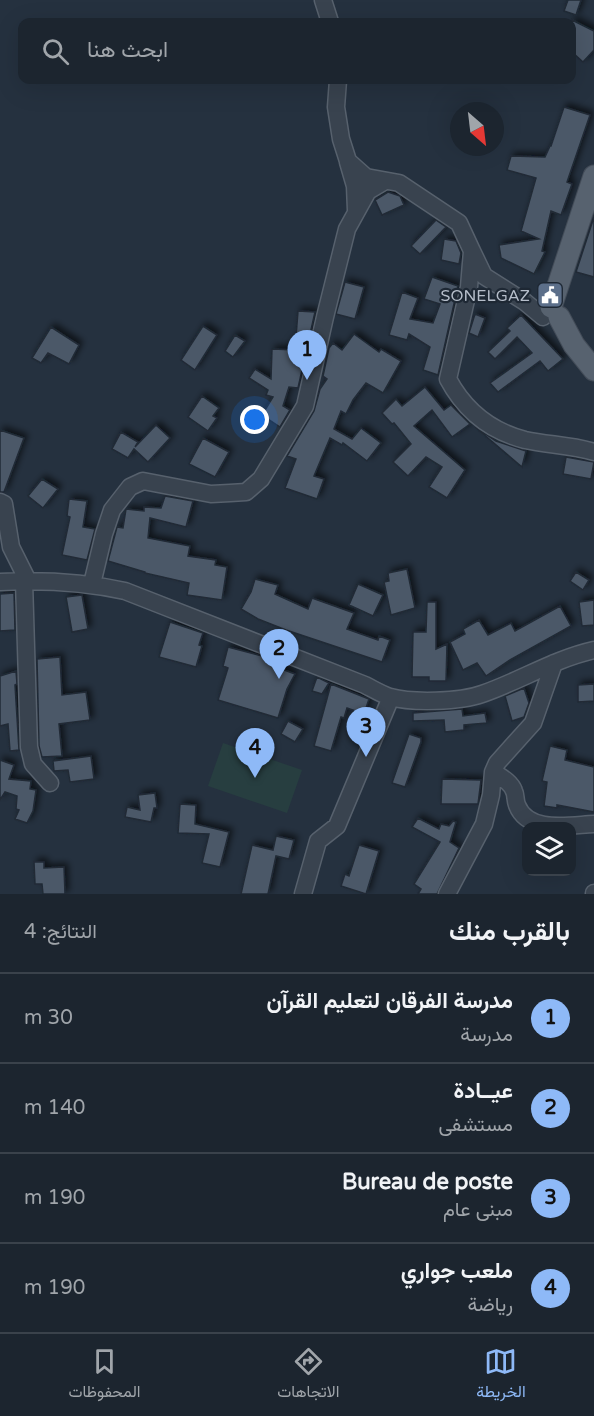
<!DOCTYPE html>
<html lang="ar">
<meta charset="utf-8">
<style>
body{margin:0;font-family:"Varela Round",Vazirmatn,sans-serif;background:#252d37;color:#f1f3f6;direction:rtl}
.controls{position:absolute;right:18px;bottom:18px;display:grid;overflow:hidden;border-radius:12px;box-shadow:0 6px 24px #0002}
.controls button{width:54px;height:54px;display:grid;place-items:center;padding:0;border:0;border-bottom:2px solid #3a424b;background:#1c252f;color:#f1f3f6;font:30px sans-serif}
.compass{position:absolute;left:450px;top:102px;width:54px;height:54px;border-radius:50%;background:#1c252f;box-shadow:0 6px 24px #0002;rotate:152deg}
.you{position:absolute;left:255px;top:420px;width:21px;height:21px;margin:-15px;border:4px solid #fff;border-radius:50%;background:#1a73e8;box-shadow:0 0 0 9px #1a73e833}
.badge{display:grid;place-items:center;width:39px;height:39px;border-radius:50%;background:#8eb9f7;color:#111;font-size:20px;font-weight:700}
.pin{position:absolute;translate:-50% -50px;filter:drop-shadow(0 2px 3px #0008)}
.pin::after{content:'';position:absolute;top:32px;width:21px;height:18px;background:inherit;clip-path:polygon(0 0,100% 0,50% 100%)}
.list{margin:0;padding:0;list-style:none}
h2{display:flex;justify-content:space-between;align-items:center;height:78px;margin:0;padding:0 24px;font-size:26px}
h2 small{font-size:20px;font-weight:400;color:#a0a5aa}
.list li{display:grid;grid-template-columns:39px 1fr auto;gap:18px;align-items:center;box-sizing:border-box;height:90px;padding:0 24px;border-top:2px solid #3a424b}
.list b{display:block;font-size:22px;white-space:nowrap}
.list p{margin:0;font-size:20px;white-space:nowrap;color:#a0a5aa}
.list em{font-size:20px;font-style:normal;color:#a0a5aa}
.icon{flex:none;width:33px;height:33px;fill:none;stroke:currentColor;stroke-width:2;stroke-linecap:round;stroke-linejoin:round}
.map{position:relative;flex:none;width:594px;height:894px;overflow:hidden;direction:ltr}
.search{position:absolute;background:#1c252f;box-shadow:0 6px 24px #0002;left:18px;right:18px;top:18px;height:66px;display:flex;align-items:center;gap:15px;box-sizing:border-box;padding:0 21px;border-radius:12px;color:#a0a5aa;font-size:22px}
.sheet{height:438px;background:#1c252f}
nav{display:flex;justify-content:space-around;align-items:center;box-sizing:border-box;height:84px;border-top:2px solid #3a424b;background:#1c252f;font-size:16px;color:#a0a5aa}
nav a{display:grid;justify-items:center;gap:3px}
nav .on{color:#8eb9f7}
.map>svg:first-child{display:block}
</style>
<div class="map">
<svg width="594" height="894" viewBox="0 0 594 894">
<defs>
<filter id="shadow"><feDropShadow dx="3.5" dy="-3.5" stdDeviation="3" flood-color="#0009"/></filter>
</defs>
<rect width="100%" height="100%" fill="#25313f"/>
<path fill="#273e40" d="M223 743 302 770 287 813 208 786Z"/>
<path fill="#4b5868" stroke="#202a36" stroke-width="1.5" filter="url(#shadow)" d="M568 0H581L576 15 564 11Z
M572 20 594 31V50L583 62 572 52Z
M564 107 590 115 567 182 572 184 561 215 551 211 542 251 545 252 534 274 501 258 499 245 539 239 521 231 536 178 507 170 511 156 545 157 550 146H551Z
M388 192 400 196 404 205 382 215 375 200Z
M594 217V277L576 272Z
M436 220 446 227 420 254 411 246Z
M444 239 456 241 461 253 459 264 441 260Z
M432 277 458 286 438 375 423 370 430 347 409 334 407 340 389 335 402 292 418 298 410 319 433 323 440 304 424 299Z
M345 282 364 287 355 319 336 314Z
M298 311 315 312 298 388 289 387 283 406 290 410 280 427 262 415 273 397 266 395 268 390 249 378 255 369 271 379 272 349 295 350Z
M475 314 485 318 478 337 469 333Z
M521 315 563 359 548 371 540 361 498 392 490 383 532 353 517 337 495 359 488 352 510 331 507 328Z
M203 326 217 335 195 370 181 360Z
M51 327 79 345 69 364 48 353 41 363 32 358Z
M354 334 379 352 381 349 401 361 383 393 366 383 353 400 346 414 341 411 334 429 352 439 361 428 381 443 367 461 343 443 342 445 330 438 314 476 324 479 317 499 285 488 296 459 287 456 314 411 320 389 327 379 323 376 329 348 333 343 342 350Z
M235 335 245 341 233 357 225 351Z
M425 387 444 410 451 405 470 424 452 437 432 410 414 426 465 470 447 498 429 487 442 467 426 457 408 476 393 462 411 444 394 423 392 424 382 413 396 399 402 406Z
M202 396 219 408 213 416 217 418 208 431 188 417Z
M156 425 170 438 148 462 134 449 128 458 112 449 121 432 138 442 135 447Z
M475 427 496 441 526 451 522 467Z
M0 430 24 438 4 492H0Z
M203 438 229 452 215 477 189 464Z
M566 457 594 462 591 479 563 474Z
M42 479 58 489 43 508 28 496Z
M165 496 193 501 186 527 150 518 148 538 190 546 188 556 216 560 215 565 227 567 222 600 187 595 189 583 145 573V572L108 561 117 527 123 528 126 509 144 511V507L161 508Z
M69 499 87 501 83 527 95 529 87 560 62 555 70 517 67 516Z
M407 569 415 608 391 615 384 582 389 581 388 573Z
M576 572 589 580 583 590 570 581Z
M255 579 278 585 275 594 308 609 312 598 354 613 347 629 378 640 379 636 390 640 382 662 286 630 258 619 241 609 251 592Z
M358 584 383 595 373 616 349 605Z
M14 593 15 630 0 631V594Z
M82 595 88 629 72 632 66 597Z
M594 600V625L582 626 579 602Z
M427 602H436V649L447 644 446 681H429V677H412L413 632H426Z
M560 606 571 626 510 660 486 676 477 663 463 670 450 642 465 634 463 629 479 620 488 635 511 623 515 631Z
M170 622 203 633 199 645 202 646 196 667 159 657Z
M228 647 266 657 277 662 276 667 295 674 287 689 278 718 218 700 228 668 223 666Z
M60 657 62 695 86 692 90 720 59 724 62 756 42 757 39 746 37 659Z
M16 671 17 684 15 685 19 750 10 751 8 724 0 726V676Z
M317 677 329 683 322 694 312 691Z
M331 684 369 699 364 714 347 708 344 718 341 717 331 751 314 746Z
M594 684V701L578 702V685Z
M524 688 529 703 524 717 512 721 505 696Z
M462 709 463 716 485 713 487 723 464 725V730L445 732 444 720 413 721V713Z
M288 721 303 729 295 742 281 734Z
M409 734 421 738V742L405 787 392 783Z
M550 746 567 750 565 760 594 767V812L557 805V808L544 806 547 782 542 781Z
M91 756 94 779 70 782 68 770 54 771 53 761Z
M0 760 14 765 9 779 31 781 30 789 36 790 33 811 27 823 15 819 19 810 16 809 17 796 5 792 0 800Z
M442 779 481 780 478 804H441Z
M155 793 157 808H154L151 822 125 817 127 807 140 810 138 795Z
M180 804 196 805 195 824 229 832 220 867 202 863 209 834 178 833Z
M418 818 439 829 441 824 449 826 453 821 456 822 450 842 459 848 437 894H418L421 889 414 884 440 842 412 827Z
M276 836 294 840 289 859 276 856 268 894H241L252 845 273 850Z
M359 845 379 851 366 894 341 886 345 874 349 876Z
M34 862H44V868L64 867 65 894H43L42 884H35Z"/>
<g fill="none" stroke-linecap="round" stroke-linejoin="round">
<defs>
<path id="minor" d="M323 0 330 22
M338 80 336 107 341 139 348 161 366 177 399 183 459 223 472 251 469 287 448 379C465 411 490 431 525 440 548 445 572 445 594 452
M348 162 355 186 356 210
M472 251 484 276 525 302 543 317
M0 502 4 504 11 547 28 581
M24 581 29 747 33 764 50 783
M0 582C42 580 84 582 125 591L365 685C373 689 381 694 390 697 412 703 460 702 482 694 520 681 554 659 594 650
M92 584 104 534 112 510 130 487 143 481 211 494 230 493 246 492 261 479 305 406 325 317 347 229 368 191 385 181
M493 772C501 777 511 782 514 791 516 795 515 800 517 805 528 834 570 825 594 824
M303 894 318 841 337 826 391 697
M447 894 484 824 491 795 493 772 497 763 533 723 554 663
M594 894V893"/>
<path id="major" d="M551 307 594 176
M559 317 574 345 594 370"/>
</defs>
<use href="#minor" stroke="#57616d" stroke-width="19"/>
<use href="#major" stroke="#434c58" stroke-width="23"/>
<use href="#minor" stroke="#39434f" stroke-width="16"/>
<use href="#major" stroke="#57626f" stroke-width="21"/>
</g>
<defs>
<symbol id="civic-square" viewBox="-11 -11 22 22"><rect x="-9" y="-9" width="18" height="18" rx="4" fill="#5c6f8a" stroke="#1e2834"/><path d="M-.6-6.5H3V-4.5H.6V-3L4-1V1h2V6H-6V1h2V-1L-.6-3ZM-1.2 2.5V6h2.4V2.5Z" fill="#fff"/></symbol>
</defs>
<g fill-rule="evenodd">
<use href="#civic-square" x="535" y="280" width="30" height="30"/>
</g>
<g text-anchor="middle" stroke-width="4.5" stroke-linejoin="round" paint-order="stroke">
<g font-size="16" fill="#b6beca" stroke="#1e2834" text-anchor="end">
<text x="530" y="301">SONELGAZ</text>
</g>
</g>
</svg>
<div class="controls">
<button><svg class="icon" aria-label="layers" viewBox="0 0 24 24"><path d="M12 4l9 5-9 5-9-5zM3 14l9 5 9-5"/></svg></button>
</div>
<svg class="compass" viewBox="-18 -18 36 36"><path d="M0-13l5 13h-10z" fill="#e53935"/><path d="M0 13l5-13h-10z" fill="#a0a5aa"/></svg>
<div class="you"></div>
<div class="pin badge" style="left:307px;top:380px">1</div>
<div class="pin badge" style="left:279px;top:679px">2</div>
<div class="pin badge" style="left:366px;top:757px">3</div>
<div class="pin badge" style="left:255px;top:778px">4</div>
<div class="search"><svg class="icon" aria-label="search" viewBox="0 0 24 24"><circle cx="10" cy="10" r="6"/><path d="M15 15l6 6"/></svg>ابحث هنا</div>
</div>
<section class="sheet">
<h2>بالقرب منك<small>النتائج: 4</small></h2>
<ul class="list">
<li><span class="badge">1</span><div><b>مدرسة الفرقان لتعليم القرآن</b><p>مدرسة</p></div><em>30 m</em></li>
<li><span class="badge">2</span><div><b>عيــادة</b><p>مستشفى</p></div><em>140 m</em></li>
<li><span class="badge">3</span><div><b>Bureau de poste</b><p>مبنى عام</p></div><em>190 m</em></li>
<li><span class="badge">4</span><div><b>ملعب جواري</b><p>رياضة</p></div><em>190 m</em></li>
</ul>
</section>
<nav>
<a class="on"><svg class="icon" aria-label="map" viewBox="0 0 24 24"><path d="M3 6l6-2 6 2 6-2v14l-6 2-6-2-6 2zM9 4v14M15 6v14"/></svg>الخريطة</a>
<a><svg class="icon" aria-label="directions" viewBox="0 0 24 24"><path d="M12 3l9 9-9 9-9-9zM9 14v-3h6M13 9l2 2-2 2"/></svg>الاتجاهات</a>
<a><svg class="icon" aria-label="saved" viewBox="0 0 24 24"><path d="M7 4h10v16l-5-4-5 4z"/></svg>المحفوظات</a>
</nav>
